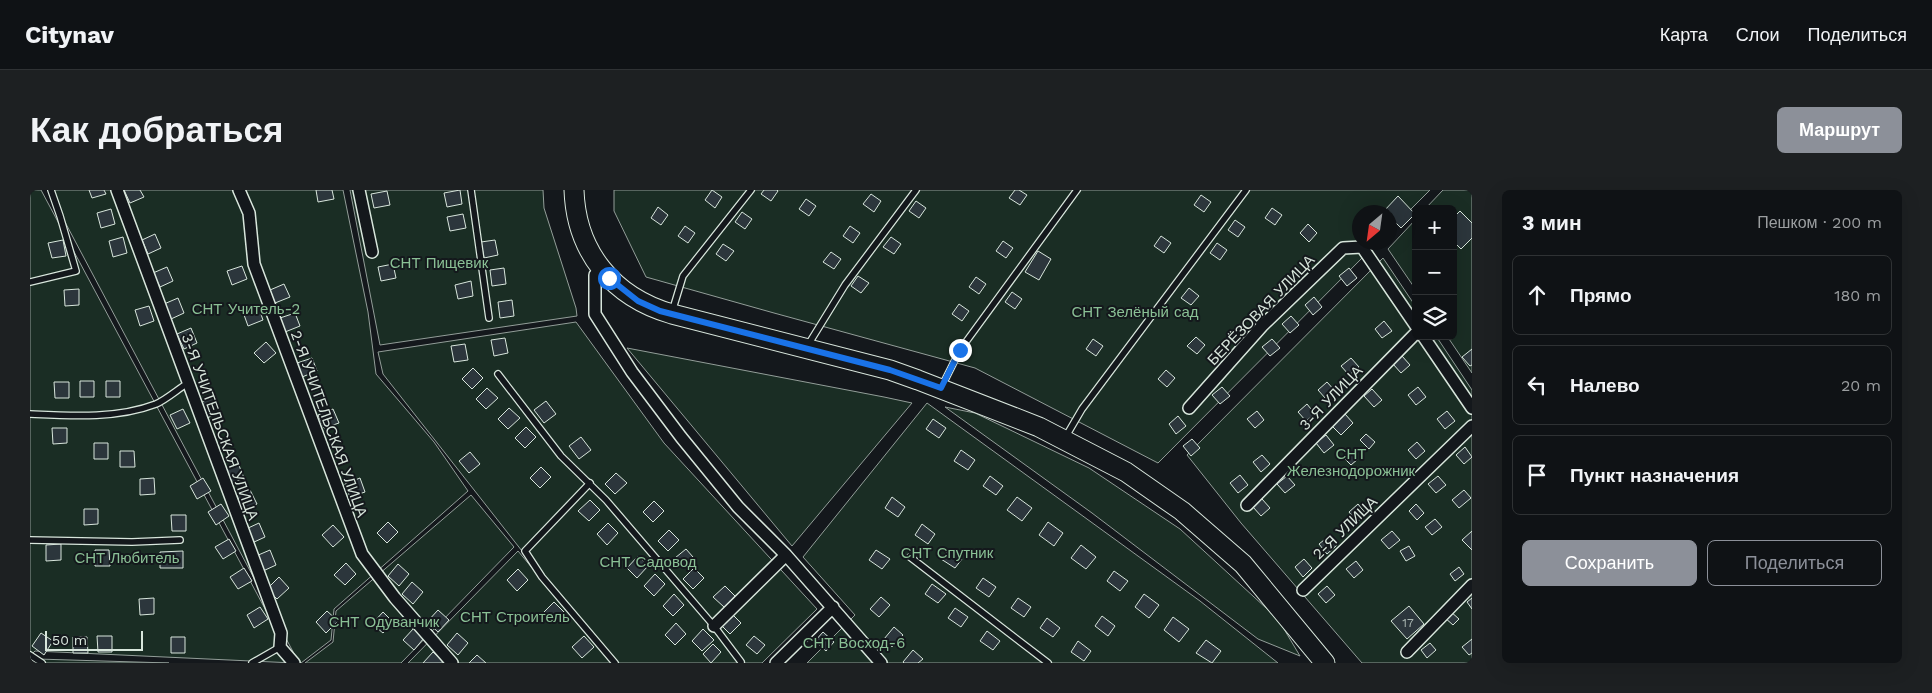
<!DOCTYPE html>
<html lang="ru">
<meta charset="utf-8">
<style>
body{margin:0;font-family:"Work Sans",sans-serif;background:#1d2022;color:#f1f3f6}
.controls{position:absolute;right:15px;top:15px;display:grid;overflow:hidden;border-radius:8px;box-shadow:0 5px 20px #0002}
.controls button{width:45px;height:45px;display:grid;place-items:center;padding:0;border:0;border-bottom:1px solid #2f3234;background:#0f1215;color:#f1f3f6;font:25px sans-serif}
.compass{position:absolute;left:1322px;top:15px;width:45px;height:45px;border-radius:50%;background:#0f1215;box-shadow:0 5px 20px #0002;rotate:209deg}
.scale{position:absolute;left:15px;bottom:12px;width:98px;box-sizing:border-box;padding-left:5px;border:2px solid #d8e6dc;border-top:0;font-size:14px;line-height:18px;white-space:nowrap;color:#d8e6dc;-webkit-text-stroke:4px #14181c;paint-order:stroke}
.stop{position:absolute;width:15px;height:15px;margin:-11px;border:4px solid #1a73e8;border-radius:50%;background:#fff}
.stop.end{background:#1a73e8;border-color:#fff;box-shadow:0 1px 5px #0008}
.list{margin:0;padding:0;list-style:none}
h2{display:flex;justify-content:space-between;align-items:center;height:65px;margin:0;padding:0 20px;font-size:21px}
h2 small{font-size:16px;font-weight:400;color:#9b9ea0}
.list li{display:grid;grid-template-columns:32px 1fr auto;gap:15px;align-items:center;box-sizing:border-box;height:80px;margin:0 10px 10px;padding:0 10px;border:1px solid #2f3234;border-radius:8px}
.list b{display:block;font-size:19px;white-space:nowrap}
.list em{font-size:16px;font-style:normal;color:#9b9ea0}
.actions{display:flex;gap:10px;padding:15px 20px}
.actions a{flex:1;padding:11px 0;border:1px solid #8c9099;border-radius:8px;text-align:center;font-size:18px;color:#8c9099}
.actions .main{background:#8c9099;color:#fff}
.icon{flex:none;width:28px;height:28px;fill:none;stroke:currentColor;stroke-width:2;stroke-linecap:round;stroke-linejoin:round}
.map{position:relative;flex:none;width:1442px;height:473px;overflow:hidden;border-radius:8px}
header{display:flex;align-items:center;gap:30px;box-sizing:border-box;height:70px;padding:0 25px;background:#0f1215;border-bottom:1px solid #2f3234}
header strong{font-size:24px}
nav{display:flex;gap:28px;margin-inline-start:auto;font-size:18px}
.intro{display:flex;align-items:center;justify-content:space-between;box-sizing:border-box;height:120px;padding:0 30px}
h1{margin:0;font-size:35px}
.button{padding:12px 22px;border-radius:8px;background:#8c9099;color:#fff;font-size:18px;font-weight:700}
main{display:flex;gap:30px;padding:0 30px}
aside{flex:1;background:#0f1215;border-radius:8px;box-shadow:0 5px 20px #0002}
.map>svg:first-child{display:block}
</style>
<header>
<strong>Citynav</strong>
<nav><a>Карта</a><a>Слои</a><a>Поделиться</a></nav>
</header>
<div class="intro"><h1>Как добраться</h1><a class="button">Маршрут</a></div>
<main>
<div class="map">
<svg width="1442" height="473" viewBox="0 0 1442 473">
<rect width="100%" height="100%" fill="#14181c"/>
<path fill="#1a2d24" stroke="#939e99" d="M0 0H11L264 473 5 461 0 466Z
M18 0H313L338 122 346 184 404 252 438 301 304 419 301 450 271 473H269Z
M320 0H513L514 18 546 118 547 126 350 155Z
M584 0H1400L1360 40V22H1330V52L1347 53 1128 273 945 178 744 123 616 87 584 21Z
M1413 0H1442V183L1417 146H1423V19H1395Z
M1386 29V100L1358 59Z
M1353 68 1386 117V146H1406L1442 200V473H1332L1211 333 1157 265Z
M546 132 634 253 787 419 732 473H583L547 431 353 184 348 162Z
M597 158 854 207 882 213 762 356Z
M897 213 1170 411 1248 473H777L825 425 773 367Z
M915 217 945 223 1059 278 1150 339 1248 429 1270 466 1228 449 1062 323Z
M441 305 484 357 371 473H275L303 452 306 421Z
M488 361 581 473H378Z
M7 469 139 473H13Z"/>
<path fill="#2c363c" stroke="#d8e6dc" d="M59 0H74L76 4 62 8Z
M94 0H110L114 7 100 13Z
M286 0H302L304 9 288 12Z
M430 0 432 14 417 17 414 3Z
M682 0 692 7 685 18 675 10Z
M734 0H747L748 1 741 11 731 4Z
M985 0H989L997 5 990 15 979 8Z
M357 1 360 15 344 18 341 4Z
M841 4 851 11 844 22 833 14Z
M1171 5 1181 12 1174 22 1164 15Z
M1368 6 1385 24 1371 38 1360 27V22L1354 21Z
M776 9 786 16 779 26 769 19Z
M886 11 896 18 889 28 879 21Z
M628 17 638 25 631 35 621 28Z
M1242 18 1252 25 1245 35 1235 28Z
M81 19 85 34 71 38 67 23Z
M1430 21 1442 33V48L1431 59 1423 51V28Z
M712 22 722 29 715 39 705 32Z
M433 24 436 38 420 41 417 27Z
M1205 30 1215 37 1208 47 1198 40Z
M1278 34 1287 43 1279 52 1270 43Z
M655 36 665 43 658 53 648 46Z
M820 36 830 43 823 53 813 46Z
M125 44 131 58 118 64 112 50Z
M1131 46 1141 53 1134 63 1124 56Z
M93 47 97 63 83 67 79 51Z
M861 47 871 54 864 64 853 57Z
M33 50 36 66 22 68 18 53Z
M465 50 468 65 454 68 451 52Z
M973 51 983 58 976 68 966 61Z
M1187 53 1197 60 1190 70 1180 63Z
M693 54 704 61 696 71 686 64Z
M1008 61 1021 69 1009 90 995 82Z
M801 62 811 69 804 79 793 72Z
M363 74 366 88 351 91 348 77Z
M212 76 217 89 202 95 197 81Z
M137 77 143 91 130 97 123 83Z
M474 78 476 94 462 96 460 80Z
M1319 78 1327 88 1317 96 1309 86Z
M828 86 839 93 831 103 821 96Z
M946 87 956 94 949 104 939 97Z
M441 91 443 106 428 109 425 95Z
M254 94 260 107 245 113 240 100Z
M1159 98 1169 106 1161 115 1151 108Z
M49 99V115L35 116 34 100Z
M982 102 992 109 985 119 975 112Z
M1284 107 1292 117 1283 125 1275 115Z
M148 108 154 123 141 129 134 114Z
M482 110 484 126 470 128 468 112Z
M929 114 939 121 932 131 922 124Z
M119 116 124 131 110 136 105 120Z
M228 116 233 130 218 136 213 122Z
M265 123 270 136 255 142 250 128Z
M1261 126 1269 135 1260 143 1252 134Z
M1354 131 1362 141 1352 148 1345 139Z
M161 138 167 153 154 159 147 144Z
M1166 147 1175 155 1167 164 1157 156Z
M475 148 478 163 464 166 461 150Z
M1063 149 1073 156 1066 166 1056 159Z
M1242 149 1250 158 1240 166 1232 157Z
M236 152 246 163 234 173 224 163Z
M435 154 438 170 424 172 421 156Z
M1442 159V175L1440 176 1432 167Z
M1372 166 1380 175 1371 183 1363 174Z
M282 168 287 181 272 187 267 173Z
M1321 168 1329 177 1319 185 1311 176Z
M443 178 453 188 442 199 432 189Z
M1136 180 1145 188 1137 197 1128 189Z
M50 191H64V207H50Z
M76 191H90V207H76Z
M24 192H39V208H25Z
M1297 192 1305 201 1296 209 1288 200Z
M1192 197 1200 206 1190 214 1182 205Z
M1388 197 1396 207 1386 215 1378 205Z
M457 198 468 208 456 219 446 209Z
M1342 199 1352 210 1344 217 1334 206Z
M183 207 190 222 177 228 170 213Z
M516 211 526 224 514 233 504 220Z
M1277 214 1285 224 1276 231 1268 222Z
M479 218 490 228 478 239 468 229Z
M153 219 160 233 147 239 140 225Z
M303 219 309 233 294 238 288 225Z
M1227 221 1234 230 1225 238 1217 229Z
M1417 221 1425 231 1415 239 1407 229Z
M1315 224 1323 233 1311 245 1302 236Z
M1148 226 1156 236 1146 244 1139 234Z
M903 229 916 238 909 248 896 239Z
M496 237 506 247 495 258 485 248Z
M22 238H37V253L23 254Z
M1336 244 1345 252 1339 259 1330 250Z
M1296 245 1304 255 1294 263 1286 253Z
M551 247 561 260 549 269 539 256Z
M1162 249 1170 258 1161 266 1153 256Z
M1387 252 1395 261 1386 269 1378 260Z
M64 253H78V269H64Z
M1435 257 1442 267 1434 274 1426 265Z
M931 260 945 270 938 280 924 271Z
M90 261H104L105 277H90Z
M1320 261 1328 269 1321 275 1313 267Z
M440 262 450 274 439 283 429 271Z
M1232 265 1240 274 1231 282 1223 272Z
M208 273 214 288 201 294 195 279Z
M511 277 521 287 510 298 500 288Z
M586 283 597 293 585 304 575 294Z
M1210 285 1218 295 1208 303 1200 293Z
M960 286 973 296 966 305 953 296Z
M1257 286 1265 295 1255 303 1247 294Z
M1408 286 1416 295 1406 303 1398 294Z
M124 288 125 304 110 305V289Z
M173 288 181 301 167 309 160 296Z
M330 288 335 302 320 307 315 294Z
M220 300 227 314 213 320 207 306Z
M1434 300 1441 308 1429 318 1422 310Z
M862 307 875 317 868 327 855 318Z
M987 307 1002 318 992 331 977 320Z
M1232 309 1240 318 1231 326 1223 317Z
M560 310 570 320 559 331 548 321Z
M624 311 634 321 623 332 613 322Z
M191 314 199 326 186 335 178 322Z
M1328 314 1336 324 1327 332 1319 322Z
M1386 314 1394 323 1387 330 1379 321Z
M54 319H68V334L54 335Z
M141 325H156V341H142Z
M1405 329 1412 337 1402 345 1395 337Z
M358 332 368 342 357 353 347 343Z
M1018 332 1033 343 1024 356 1009 345Z
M229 333 235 347 222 353 216 339Z
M578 333 588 343 577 355 567 344Z
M892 334 905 344 898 354 885 345Z
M303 335 314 347 303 357 292 345Z
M639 340 649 350 638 361 628 351Z
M1362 341 1370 350 1359 359 1351 350Z
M1442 341V360L1432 350Z
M1299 346 1307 355 1297 364 1289 354Z
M199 349 206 361 193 369 185 357Z
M31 354V370L16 371V355Z
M1051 355 1066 367 1056 379 1041 368Z
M1379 356 1385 366 1376 371 1370 361Z
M656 359 663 367 652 377 645 368Z
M919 359 932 369 925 378 911 369Z
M65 360H79L80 376H65Z
M240 360 246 375 233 381 226 366Z
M846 360 860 369 852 379 839 370Z
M153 361V378H130V362Z
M608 366 618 376 607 388 597 378Z
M1274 369 1282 378 1273 387 1265 377Z
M1326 371 1333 380 1324 388 1316 379Z
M316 373 326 384 315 395 304 385Z
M368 374 379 384 369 396 358 386Z
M1429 377 1434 384 1425 391 1420 384Z
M214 378 222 391 208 399 200 387Z
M664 378 674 388 663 399 653 389Z
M488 379 498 390 487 401 477 390Z
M1084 381 1098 391 1090 401 1077 391Z
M625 384 635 394 624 406 614 396Z
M249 387 259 398 247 409 237 399Z
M953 388 966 397 959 407 946 398Z
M382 392 393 402 383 414 372 404Z
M902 394 916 404 908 413 895 404Z
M695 396 705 406 694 417 683 407Z
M1297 396 1305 405 1296 413 1288 404Z
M644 404 654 415 643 426 633 416Z
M1114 404 1129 415 1119 428 1105 417Z
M851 407 860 415 849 427 840 419Z
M124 408V424L110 425 109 409Z
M988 408 1001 417 994 427 981 418Z
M1442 408V419L1437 412Z
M524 412 534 422 523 433 513 423Z
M1379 416 1394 434 1377 449 1361 431Z
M230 417 238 429 224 438 217 425Z
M925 418 938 427 931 437 918 428Z
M408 420 419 430 408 442 397 432Z
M297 421 308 431 296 443 286 432Z
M1420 421 1429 429 1423 435 1414 427Z
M353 422 363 432 353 443 342 434Z
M701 423 711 433 700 444 690 434Z
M1072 426 1085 436 1078 446 1065 436Z
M1143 427 1159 439 1149 452 1134 440Z
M1017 428 1030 438 1023 447 1010 438Z
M646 433 656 444 645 455 635 445Z
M864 437 873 445 862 457 854 449Z
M384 438 394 448 384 460 373 450Z
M673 439 684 450 672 461 662 451Z
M957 441 970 451 963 460 950 451Z
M793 442 804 452 796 461 785 451Z
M11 443 23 451 14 465 2 456Z
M427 443 438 453 428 465 417 455Z
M67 446H82V462H68Z
M554 446 564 457 552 468 542 457Z
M724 446 735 455 727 464 716 455Z
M43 447H57L58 463H43Z
M141 447H155V463H141Z
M1442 449V463L1439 465 1432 457Z
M1176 450 1191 461 1182 473 1166 463Z
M1048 451 1061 461 1054 471 1041 462Z
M1400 453 1406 460 1397 468 1391 460Z
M683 454 691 462 681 473 673 464Z
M883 460 893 469 888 473H874L873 472Z
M403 462 414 472 413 473H393Z
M447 465 456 473H439Z"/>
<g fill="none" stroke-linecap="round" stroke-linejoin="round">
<defs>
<path id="service" d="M441 0 459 128
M0 92 46 81 30 26 21 0
M642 122 653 86 721 0
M778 155 815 95 886 0
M468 184 531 266 576 310 684 436 711 472
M912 196 930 160 1047 0
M0 224C41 226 87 229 126 214 137 209 148 199 158 193
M1035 248 1052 219 1216 0
M560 293 495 361 512 387 585 473
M0 350 102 352 150 350
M880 367 1018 473
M0 465 12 473
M222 473 250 457"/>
<path id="minor" d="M87 0 251 443 250 457 264 473
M209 0 219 23 224 74 332 364 365 408 422 473
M329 0 342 62
M571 79 565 85V124L602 182 651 247 708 317 756 365 851 473
M1393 146 1442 218
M1159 218 1232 136 1313 58 1332 57 1386 136
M1217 315 1386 143
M1273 400 1442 236
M684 436 756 365
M1377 462 1442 395
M746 473 803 417"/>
<path id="primary" d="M544 0C546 62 583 107 642 124L860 180 888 190 1009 237 1096 282 1152 321 1213 374 1295 473"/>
</defs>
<use href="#service" stroke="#d8e6dc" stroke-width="8"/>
<use href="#minor" stroke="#d8e6dc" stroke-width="14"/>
<use href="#primary" stroke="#d8e6dc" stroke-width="21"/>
<use href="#service" stroke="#14181c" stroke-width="5.5"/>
<use href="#minor" stroke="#14181c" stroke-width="11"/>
<use href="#primary" stroke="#14181c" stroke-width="19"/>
</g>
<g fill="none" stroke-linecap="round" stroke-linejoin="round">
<path stroke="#1a73e8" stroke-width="6" d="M579 88 608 111 630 121 860 180 911 198 930 160"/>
</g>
<g text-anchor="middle" stroke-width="4" stroke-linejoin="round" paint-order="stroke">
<g font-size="12" fill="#adbab4">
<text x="1378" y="437">17</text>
</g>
<g font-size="15" fill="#8ac095" stroke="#14181c">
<text x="409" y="78">СНТ Пищевик</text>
<text x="216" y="124">СНТ Учитель-2</text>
<text x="1105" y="127">СНТ Зелёный сад</text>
<text x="1321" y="269">СНТ<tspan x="1321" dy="17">Железнодорожник</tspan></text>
<text x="917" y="368">СНТ Спутник</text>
<text x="97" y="373">СНТ Любитель</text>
<text x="618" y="377">СНТ Садовод</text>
<text x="485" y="432">СНТ Строитель</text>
<text x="354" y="437">СНТ Одуванчик</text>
<text x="824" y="458">СНТ Восход-6</text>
</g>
<g font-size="15" fill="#d8e6dc" stroke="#14181c">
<text transform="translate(1231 120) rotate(-46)" y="5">БЕРЁЗОВАЯ УЛИЦА</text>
<text transform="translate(1301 208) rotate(-46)" y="5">3-Я УЛИЦА</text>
<text transform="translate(299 234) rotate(70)" y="5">2-Я УЧИТЕЛЬСКАЯ УЛИЦА</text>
<text transform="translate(190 237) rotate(70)" y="5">3-Я УЧИТЕЛЬСКАЯ УЛИЦА</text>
<text transform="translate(1315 338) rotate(-44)" y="5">2-Я УЛИЦА</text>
</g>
</g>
</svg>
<div class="controls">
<button>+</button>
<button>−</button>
<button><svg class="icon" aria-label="layers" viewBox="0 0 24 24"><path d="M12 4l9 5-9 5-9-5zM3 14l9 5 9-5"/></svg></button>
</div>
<svg class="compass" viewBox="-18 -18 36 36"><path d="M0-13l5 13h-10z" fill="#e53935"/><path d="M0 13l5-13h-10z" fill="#9b9ea0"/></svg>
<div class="scale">50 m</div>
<div class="stop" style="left:579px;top:88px"></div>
<div class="stop end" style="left:930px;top:160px"></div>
</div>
<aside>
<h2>3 мин<small>Пешком · 200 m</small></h2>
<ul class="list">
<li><svg class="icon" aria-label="ahead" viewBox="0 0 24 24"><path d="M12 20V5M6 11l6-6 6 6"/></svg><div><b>Прямо</b></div><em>180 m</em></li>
<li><svg class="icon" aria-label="left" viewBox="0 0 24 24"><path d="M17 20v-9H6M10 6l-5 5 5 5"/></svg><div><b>Налево</b></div><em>20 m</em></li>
<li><svg class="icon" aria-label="arrive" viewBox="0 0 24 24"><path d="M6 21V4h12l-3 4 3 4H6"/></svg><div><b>Пункт назначения</b></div></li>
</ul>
<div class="actions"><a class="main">Сохранить</a><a>Поделиться</a></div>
</aside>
</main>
